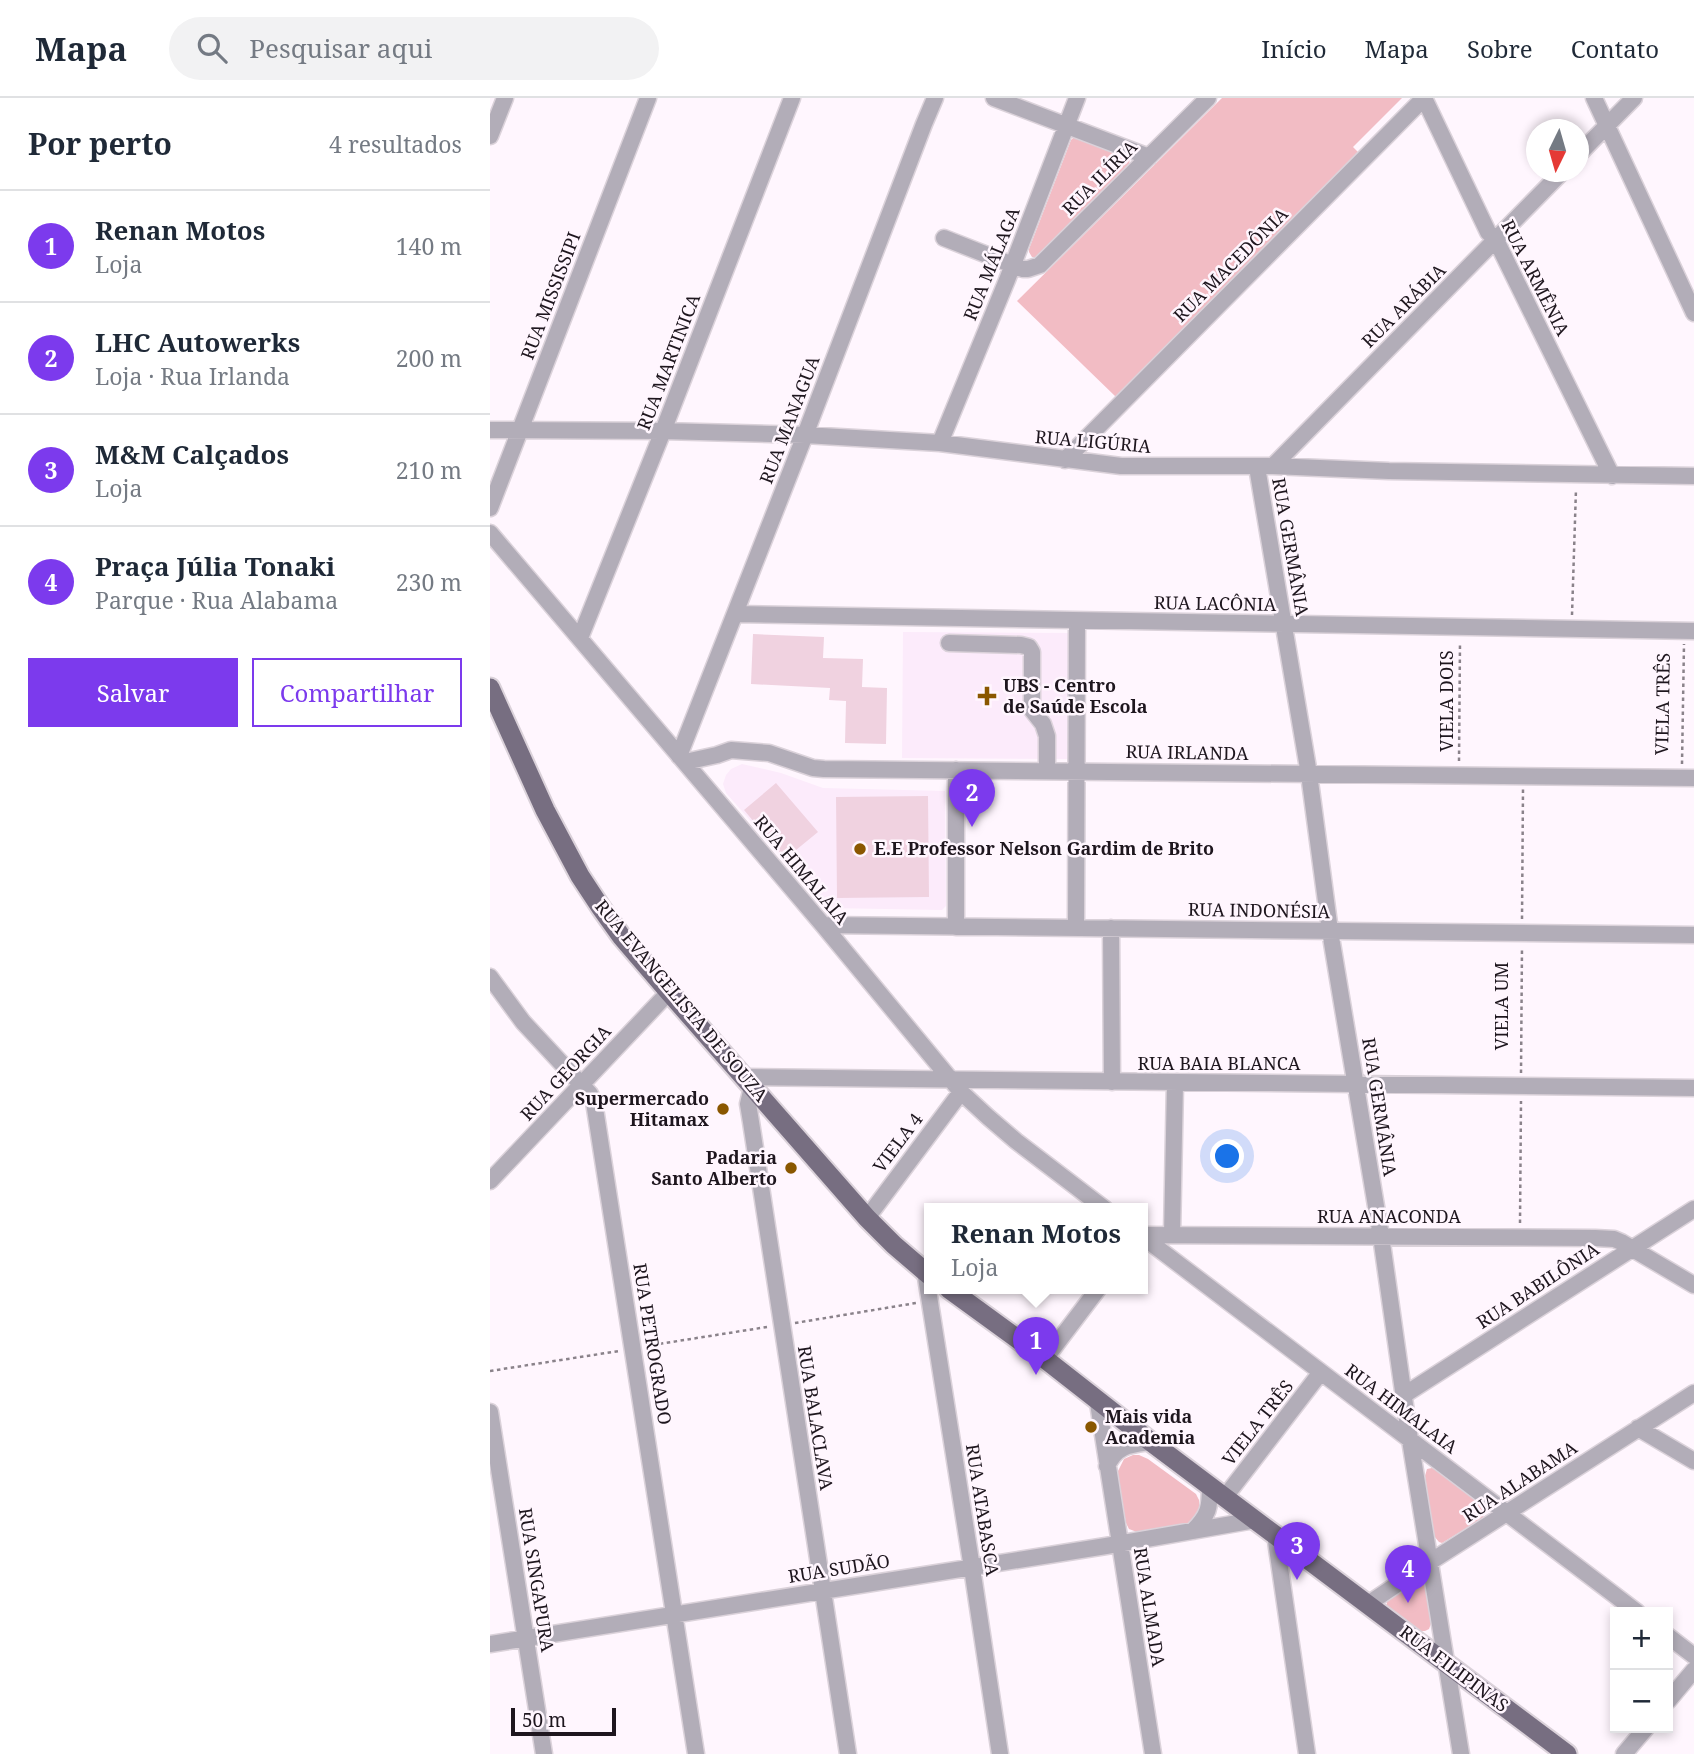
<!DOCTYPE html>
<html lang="pt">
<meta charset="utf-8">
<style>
body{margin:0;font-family:"Noto Serif",serif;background:#f2f2f3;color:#1f2937}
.controls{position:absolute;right:21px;bottom:21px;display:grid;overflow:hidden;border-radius:0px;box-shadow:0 4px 10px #0003}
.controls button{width:63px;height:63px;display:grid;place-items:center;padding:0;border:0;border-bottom:2px solid #e0e1e3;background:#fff;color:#1f2937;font:35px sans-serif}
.compass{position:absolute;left:1036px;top:21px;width:63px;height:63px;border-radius:50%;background:#fff;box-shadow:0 4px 10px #0003;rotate:185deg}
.scale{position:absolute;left:21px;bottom:18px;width:105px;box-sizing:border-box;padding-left:7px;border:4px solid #1e161e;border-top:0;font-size:19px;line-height:24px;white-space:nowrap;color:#1e161e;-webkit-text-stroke:5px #fff6fe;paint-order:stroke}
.you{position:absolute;left:738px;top:1059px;width:24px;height:24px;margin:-18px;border:5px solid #fff;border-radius:50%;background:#1a73e8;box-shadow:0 0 0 10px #1a73e833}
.badge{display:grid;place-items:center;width:46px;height:46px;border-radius:50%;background:#7c3aed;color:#fff;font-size:23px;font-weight:700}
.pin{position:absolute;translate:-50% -58px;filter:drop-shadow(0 2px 4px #0008)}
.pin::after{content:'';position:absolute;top:37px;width:24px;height:21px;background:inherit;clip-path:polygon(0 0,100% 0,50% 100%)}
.popup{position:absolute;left:434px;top:1105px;width:224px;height:91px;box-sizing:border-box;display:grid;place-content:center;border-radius:0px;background:#fff;filter:drop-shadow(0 2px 5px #0005);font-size:23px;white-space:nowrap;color:#747a83}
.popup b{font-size:26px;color:#1f2937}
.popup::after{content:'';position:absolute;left:50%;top:100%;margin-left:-14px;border:14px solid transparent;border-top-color:#fff}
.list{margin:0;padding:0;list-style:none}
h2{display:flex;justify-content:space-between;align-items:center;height:91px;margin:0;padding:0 28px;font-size:30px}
h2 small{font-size:23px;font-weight:400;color:#747a83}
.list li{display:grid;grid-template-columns:46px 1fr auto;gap:21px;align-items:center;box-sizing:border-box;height:112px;padding:0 28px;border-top:2px solid #e0e1e3}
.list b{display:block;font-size:26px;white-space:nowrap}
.list p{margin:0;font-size:23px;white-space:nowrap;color:#747a83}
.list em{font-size:23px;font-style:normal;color:#747a83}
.actions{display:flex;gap:14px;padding:21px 28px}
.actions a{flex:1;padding:16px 0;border:2px solid #7c3aed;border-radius:0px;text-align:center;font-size:24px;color:#7c3aed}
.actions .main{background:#7c3aed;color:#fff}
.icon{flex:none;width:38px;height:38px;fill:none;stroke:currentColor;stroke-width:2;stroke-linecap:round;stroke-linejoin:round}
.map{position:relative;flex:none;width:1204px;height:1656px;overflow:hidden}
header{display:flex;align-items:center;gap:42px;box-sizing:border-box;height:98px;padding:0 35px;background:#fff;border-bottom:2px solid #e0e1e3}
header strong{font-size:33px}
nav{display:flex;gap:38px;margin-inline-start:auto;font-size:24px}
.search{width:490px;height:63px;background:#f2f2f3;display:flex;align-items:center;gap:18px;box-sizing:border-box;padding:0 24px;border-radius:38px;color:#747a83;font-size:26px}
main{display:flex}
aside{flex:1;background:#fff}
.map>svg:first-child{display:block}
</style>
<header>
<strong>Mapa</strong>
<div class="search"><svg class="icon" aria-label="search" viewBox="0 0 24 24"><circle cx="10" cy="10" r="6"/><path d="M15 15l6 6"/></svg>Pesquisar aqui</div>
<nav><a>Início</a><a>Mapa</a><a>Sobre</a><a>Contato</a></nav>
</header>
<main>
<aside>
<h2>Por perto<small>4 resultados</small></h2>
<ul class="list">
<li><span class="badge">1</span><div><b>Renan Motos</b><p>Loja</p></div><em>140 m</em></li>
<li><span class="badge">2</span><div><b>LHC Autowerks</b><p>Loja · Rua Irlanda</p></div><em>200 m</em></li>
<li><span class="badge">3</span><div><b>M&amp;M Calçados</b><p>Loja</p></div><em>210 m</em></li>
<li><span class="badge">4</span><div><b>Praça Júlia Tonaki</b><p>Parque · Rua Alabama</p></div><em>230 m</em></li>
</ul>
<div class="actions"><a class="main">Salvar</a><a>Compartilhar</a></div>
</aside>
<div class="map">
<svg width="1204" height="1656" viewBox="0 0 1204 1656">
<rect width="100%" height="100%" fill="#fff6fe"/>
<path fill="#fcebfb" d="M413 534 584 535 582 661 412 660Z
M252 666 291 675 333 690 455 693 456 808 452 812 339 810 334 806 236 695 233 686 236 677 241 671Z"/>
<path fill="#f2bcc4" d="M732 0H912L863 49 868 54 626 299 527 203Z
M584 39H590L640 59 639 67 548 159H542L539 154V151L581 42Z
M643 1357H649L658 1361 706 1396 709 1402 710 1416 700 1425 696 1427 647 1434 639 1431 636 1425 627 1375 634 1361Z
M942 1370 945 1371 993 1407 995 1413 993 1420 952 1445 949 1444 944 1438 935 1378 937 1371Z
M932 1480H934L936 1483 942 1523 939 1531 935 1533H925L897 1510C896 1505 897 1503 901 1499Z"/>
<path fill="#f0d2e0" d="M263 536 334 539 333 560 373 561 372 589 397 590 396 646 355 645 356 603 339 602 340 590 261 586Z
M286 685 328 734 295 761 254 712Z
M438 698 439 799 347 800 346 699Z"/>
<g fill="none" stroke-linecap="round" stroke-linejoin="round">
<defs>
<path id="minor" d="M504 0 659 59
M934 0 998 134 1006 142 1122 378
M1104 0 1204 215
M0 38 15 0
M1088 57 1144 0
M454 140 533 171H538L550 167 718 0
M0 332 173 333 315 337 450 345 631 368H783L899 373 1204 378
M450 345 517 182 587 0
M575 362 934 0
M783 368 1072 74
M767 369 819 676 840 833 891 1138 920 1342 971 1656
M0 410 158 0
M0 435 333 827 471 994 498 1019 526 1043 615 1111
M246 516 1204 533
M90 540 173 333 302 0
M459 545 531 547 539 549 542 554V612L553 626 557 638V673
M189 658 315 337 434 26 445 0
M195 664 227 657 241 652 279 655 323 670 334 671 1204 680
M466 672V829
M333 827 1204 837
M586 829 587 523
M621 830 622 984
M0 879 33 924 100 996 104 1004 206 1656
M253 979 1204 990
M262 989 258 1006 261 1024 358 1656
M0 1083 179 894
M377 1120 471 994
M653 1137 1105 1140 1124 1141 1131 1144 1204 1187
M682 1137 685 985
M653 1139 1147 1514
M435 1173 482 1470 510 1656
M555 1261 608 1191
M914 1297 1204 1111
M608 1305 663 1656
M0 1314 54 1656
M1148 1330 1204 1363
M617 1368C627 1347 640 1347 661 1344
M735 1399 831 1274
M703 1433C719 1417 720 1409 720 1388
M785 1436 817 1656
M878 1506 940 1464 1204 1295
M1178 1538 1204 1558
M0 1546 616 1448 765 1422
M1178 1603 1204 1572
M1134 1656 1156 1630"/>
<path id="major" d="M0 590 55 712 90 778 111 810 131 838 179 894 377 1120 404 1147 439 1177
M459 1191 555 1261 661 1344 1077 1656"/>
</defs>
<use href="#minor" stroke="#dbd2da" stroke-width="19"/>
<use href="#major" stroke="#dbd2da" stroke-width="23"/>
<path stroke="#8a828a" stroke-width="2.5" stroke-dasharray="3.5 3.5" stroke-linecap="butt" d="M1082 517 1086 391
M969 663 970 544
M1192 666 1194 546
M1032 821 1033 691
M1031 975 1032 849
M1030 1125 1031 1003
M305 1225 426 1205
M156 1248 277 1229
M0 1273 129 1253"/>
<use href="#minor" stroke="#b2adb8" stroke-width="16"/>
<use href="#major" stroke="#776e81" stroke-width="19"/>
</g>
<g fill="#8a5700" stroke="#fff6fe" stroke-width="2.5">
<path d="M493.5 587.5h7v7h7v7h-7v7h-7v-7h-7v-7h7z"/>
<circle cx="370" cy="751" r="7"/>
<circle cx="233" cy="1011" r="7"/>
<circle cx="301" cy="1070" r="7"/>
<circle cx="601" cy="1329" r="7"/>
</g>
<g text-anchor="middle" stroke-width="5" stroke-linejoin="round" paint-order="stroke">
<g font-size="18" fill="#1e161e" stroke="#fff6fe">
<text transform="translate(610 80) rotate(-45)" y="6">RUA ILÍRIA</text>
<text transform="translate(502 166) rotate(-68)" y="6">RUA MÁLAGA</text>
<text transform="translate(741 167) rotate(-45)" y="6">RUA MACEDÔNIA</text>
<text transform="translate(1045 180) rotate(63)" y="6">RUA ARMÊNIA</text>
<text transform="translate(61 198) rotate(-69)" y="6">RUA MISSISSIPI</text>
<text transform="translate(914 208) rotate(-45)" y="6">RUA ARÁBIA</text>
<text transform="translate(179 264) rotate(-69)" y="6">RUA MARTINICA</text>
<text transform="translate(300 322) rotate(-69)" y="6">RUA MANAGUA</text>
<text transform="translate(603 344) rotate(5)" y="6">RUA LIGÚRIA</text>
<text transform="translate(800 449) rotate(80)" y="6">RUA GERMÂNIA</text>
<text transform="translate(725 506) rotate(1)" y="6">RUA LACÔNIA</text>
<text transform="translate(957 603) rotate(-90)" y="6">VIELA DOIS</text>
<text transform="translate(1173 606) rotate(-89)" y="6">VIELA TRÊS</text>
<text transform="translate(697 655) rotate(1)" y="6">RUA IRLANDA</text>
<text transform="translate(311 772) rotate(50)" y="6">RUA HIMALAIA</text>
<text transform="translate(769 813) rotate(1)" y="6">RUA INDONÉSIA</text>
<text transform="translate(191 903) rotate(50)" y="6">RUA EVANGELISTA DE SOUZA</text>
<text transform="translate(1012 908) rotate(-90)" y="6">VIELA UM</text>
<text x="729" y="972">RUA BAIA BLANCA</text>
<text transform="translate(76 975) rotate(-47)" y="6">RUA GEORGIA</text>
<text transform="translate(889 1009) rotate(81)" y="6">RUA GERMÂNIA</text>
<text transform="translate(408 1045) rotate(-53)" y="6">VIELA 4</text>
<text x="899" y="1125">RUA ANACONDA</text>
<text transform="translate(1048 1188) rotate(-33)" y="6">RUA BABILÔNIA</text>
<text transform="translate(162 1246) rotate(81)" y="6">RUA PETROGRADO</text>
<text transform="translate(911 1311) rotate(37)" y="6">RUA HIMALAIA</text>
<text transform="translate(325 1320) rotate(81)" y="6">RUA BALACLAVA</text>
<text transform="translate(768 1325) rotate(-52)" y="6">VIELA TRÊS</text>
<text transform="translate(1030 1384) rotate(-33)" y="6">RUA ALABAMA</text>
<text transform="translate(492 1412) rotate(81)" y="6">RUA ATABASCA</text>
<text transform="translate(349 1471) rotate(-9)" y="6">RUA SUDÃO</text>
<text transform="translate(46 1482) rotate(81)" y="6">RUA SINGAPURA</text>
<text transform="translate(659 1509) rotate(81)" y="6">RUA ALMADA</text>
<text transform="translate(964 1571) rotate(37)" y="6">RUA FILIPINAS</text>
</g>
<g font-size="18" font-weight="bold" fill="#1e161e" stroke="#fff6fe" text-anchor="start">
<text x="513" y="594">UBS - Centro<tspan x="513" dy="21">de Saúde Escola</tspan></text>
<text x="384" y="757">E.E Professor Nelson Gardim de Brito</text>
<text x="219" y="1007" text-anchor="end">Supermercado<tspan x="219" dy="21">Hitamax</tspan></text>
<text x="287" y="1066" text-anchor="end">Padaria<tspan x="287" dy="21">Santo Alberto</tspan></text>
<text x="615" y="1325">Mais vida<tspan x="615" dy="21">Academia</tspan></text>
</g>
</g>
</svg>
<div class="controls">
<button>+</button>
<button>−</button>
</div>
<svg class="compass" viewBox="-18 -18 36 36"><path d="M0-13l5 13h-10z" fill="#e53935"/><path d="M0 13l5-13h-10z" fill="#747a83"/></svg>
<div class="scale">50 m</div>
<div class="you"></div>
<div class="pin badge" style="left:546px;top:1277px">1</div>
<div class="popup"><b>Renan Motos</b>Loja</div>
<div class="pin badge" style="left:482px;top:729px">2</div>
<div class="pin badge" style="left:807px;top:1482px">3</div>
<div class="pin badge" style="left:918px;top:1505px">4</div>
</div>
</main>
